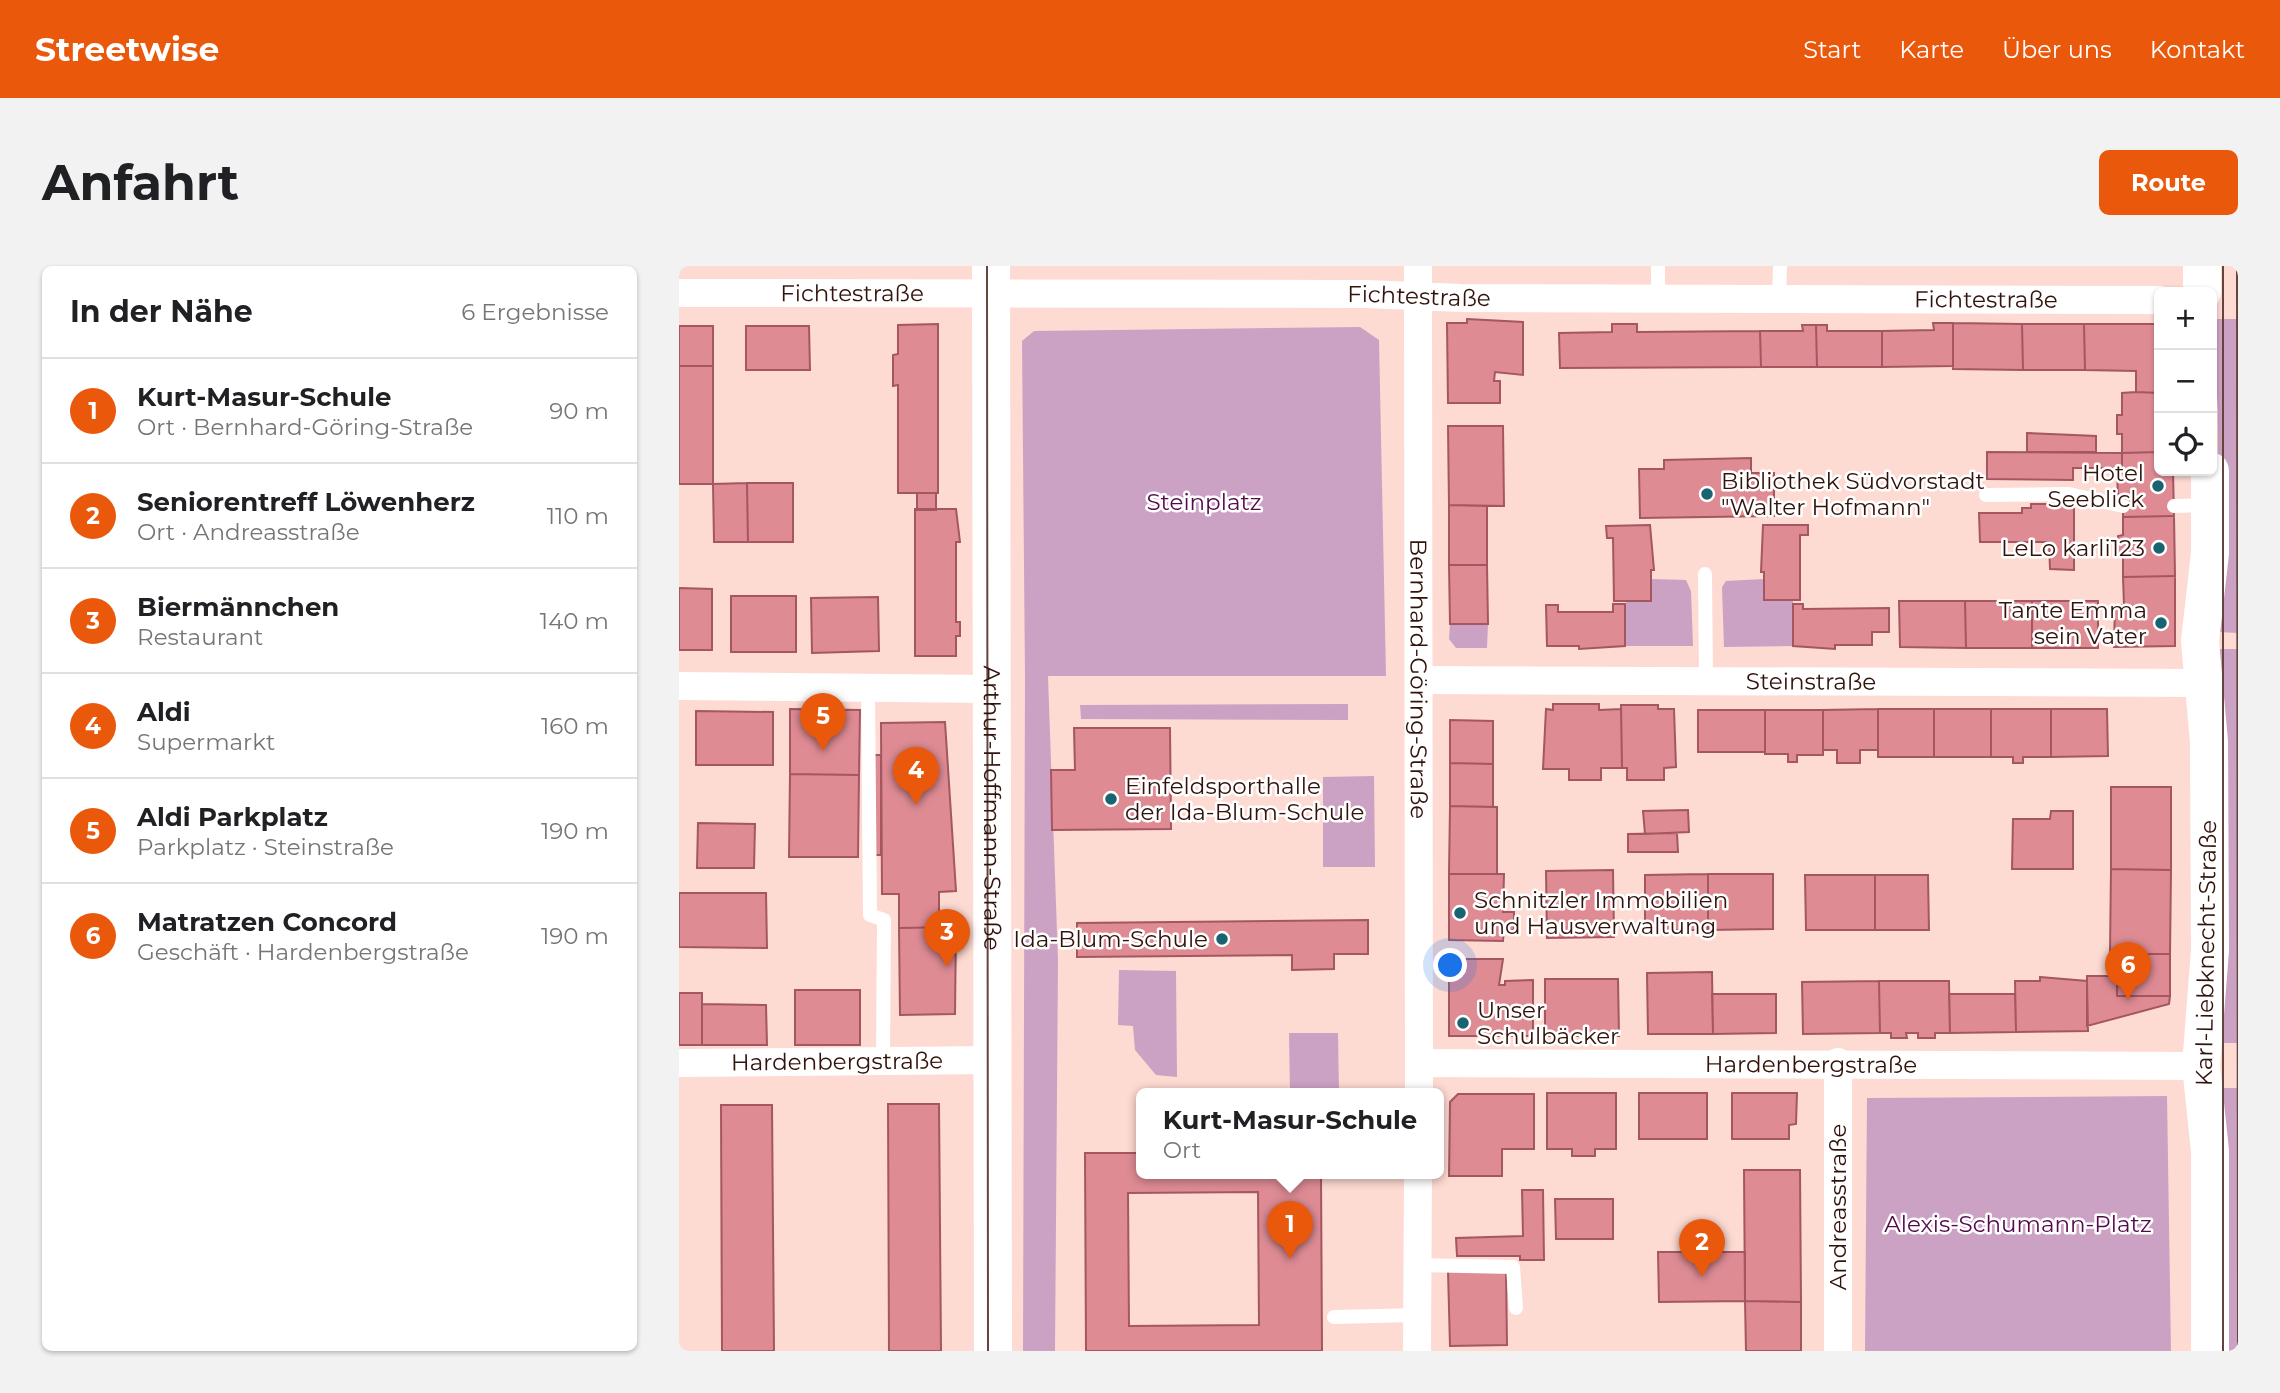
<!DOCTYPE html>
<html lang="de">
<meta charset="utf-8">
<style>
body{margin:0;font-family:Montserrat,sans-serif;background:#f2f2f2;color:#202124}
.controls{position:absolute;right:21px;top:21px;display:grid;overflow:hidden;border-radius:10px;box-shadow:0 2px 5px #0004}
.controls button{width:63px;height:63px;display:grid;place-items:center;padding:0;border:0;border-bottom:2px solid #e0e0e0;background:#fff;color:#202124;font:35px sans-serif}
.you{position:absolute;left:772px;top:700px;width:24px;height:24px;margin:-18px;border:5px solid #fff;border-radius:50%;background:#1a73e8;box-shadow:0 0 0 10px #1a73e833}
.badge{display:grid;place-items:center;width:46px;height:46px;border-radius:50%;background:#ea580c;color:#fff;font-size:23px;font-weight:700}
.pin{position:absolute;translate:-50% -58px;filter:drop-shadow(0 2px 4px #0008)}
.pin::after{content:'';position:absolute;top:37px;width:24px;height:21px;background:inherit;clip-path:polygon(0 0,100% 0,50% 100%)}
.popup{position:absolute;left:457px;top:822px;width:308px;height:91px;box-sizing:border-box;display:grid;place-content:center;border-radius:10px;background:#fff;filter:drop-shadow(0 2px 5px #0005);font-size:23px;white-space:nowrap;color:#757577}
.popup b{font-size:26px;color:#202124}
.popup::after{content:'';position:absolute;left:50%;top:100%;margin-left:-14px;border:14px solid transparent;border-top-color:#fff}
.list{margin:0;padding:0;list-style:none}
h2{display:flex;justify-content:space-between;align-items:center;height:91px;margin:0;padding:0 28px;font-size:30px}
h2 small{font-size:23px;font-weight:400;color:#757577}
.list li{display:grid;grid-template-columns:46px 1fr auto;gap:21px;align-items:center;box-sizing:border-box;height:105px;padding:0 28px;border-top:2px solid #e0e0e0}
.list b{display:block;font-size:26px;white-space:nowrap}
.list p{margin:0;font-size:23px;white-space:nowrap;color:#757577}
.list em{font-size:23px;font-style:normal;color:#757577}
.icon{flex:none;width:38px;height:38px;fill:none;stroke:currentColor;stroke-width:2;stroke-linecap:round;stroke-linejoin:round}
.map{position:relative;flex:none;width:1559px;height:1085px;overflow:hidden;border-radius:10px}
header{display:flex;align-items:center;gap:42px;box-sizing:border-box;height:98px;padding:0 35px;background:#ea580c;color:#fff}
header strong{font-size:33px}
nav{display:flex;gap:38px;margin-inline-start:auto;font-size:24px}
.intro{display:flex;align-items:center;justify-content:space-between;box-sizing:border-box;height:168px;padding:0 42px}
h1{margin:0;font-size:49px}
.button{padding:18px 32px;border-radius:10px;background:#ea580c;color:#fff;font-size:24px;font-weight:700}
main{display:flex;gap:42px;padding:0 42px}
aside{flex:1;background:#fff;border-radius:10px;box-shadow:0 2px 5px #0004}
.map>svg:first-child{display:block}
</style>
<header>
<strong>Streetwise</strong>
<nav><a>Start</a><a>Karte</a><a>Über uns</a><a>Kontakt</a></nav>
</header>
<div class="intro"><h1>Anfahrt</h1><a class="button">Route</a></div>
<main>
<aside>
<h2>In der Nähe<small>6 Ergebnisse</small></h2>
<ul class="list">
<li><span class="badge">1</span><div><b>Kurt-Masur-Schule</b><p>Ort · Bernhard-Göring-Straße</p></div><em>90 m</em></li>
<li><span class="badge">2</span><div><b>Seniorentreff Löwenherz</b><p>Ort · Andreasstraße</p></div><em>110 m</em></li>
<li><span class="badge">3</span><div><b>Biermännchen</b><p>Restaurant</p></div><em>140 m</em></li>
<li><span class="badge">4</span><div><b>Aldi</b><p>Supermarkt</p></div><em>160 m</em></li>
<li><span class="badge">5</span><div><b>Aldi Parkplatz</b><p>Parkplatz · Steinstraße</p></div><em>190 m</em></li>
<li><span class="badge">6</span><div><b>Matratzen Concord</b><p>Geschäft · Hardenbergstraße</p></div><em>190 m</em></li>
</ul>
</aside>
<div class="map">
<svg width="1559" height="1085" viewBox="0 0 1559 1085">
<rect width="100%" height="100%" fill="#fddad2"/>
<path fill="#cca2c4" d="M1533 53H1559V367L1540 366 1539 145Z
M681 61 700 74 707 410H369L379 695 376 1085H344L346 411 343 75 355 65Z
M972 313 1007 314 1012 325 1014 380H946L947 335Z
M1085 313 1114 334V380L1045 381 1043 321 1047 315Z
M771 358H809L808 382H777L770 373Z
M1539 383H1559V777H1528Z
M669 438V454L402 453 401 439Z
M695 510 696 601H644V511Z
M440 704 497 705 498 811 477 809 456 784 454 760 439 759Z
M610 767H659L660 827H611Z
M1528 822H1559V1085H1539Z
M1488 830 1492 1085H1186L1188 832Z"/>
<path fill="#de8b94" stroke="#a45761" stroke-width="2" fill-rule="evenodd" d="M788 53 844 56V109L816 106 815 115H821V137H769L768 57H788Z
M1254 57H1274V100L1203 101V65L1255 64Z
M1274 57 1343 58 1344 104 1274 103Z
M259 58V227H219V119L214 120V89L219 88V59Z
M933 58H958V66L1081 65 1082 101 881 102 880 67 933 66Z
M1343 58H1405L1406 104H1344Z
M1405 58H1480V127L1457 126V105L1406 104Z
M1123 59H1137L1138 101H1082L1081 65H1124Z
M1137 59H1148V65H1203V101H1138Z
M0 60H34V100H0Z
M67 60H130L131 104H67Z
M0 100H34V218H0Z
M1457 126 1480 127V186L1443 187V168H1438V149H1443V127Z
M769 160H824L825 240 770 239Z
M1348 167 1417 170V186H1348Z
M1308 186 1443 187V202H1394V214L1308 213Z
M1480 186V205H1494L1495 250 1444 251V231H1439L1438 207H1443V187Z
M1072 192V207H1095V250L961 252 960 203H985V194Z
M68 217 69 276H35L34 218Z
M68 217H114V276H69Z
M238 227H257V244H238Z
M1352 238H1395V304L1371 303 1370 276H1301L1300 247H1343V242H1352Z
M770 239 808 240V299H770Z
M236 243H277L281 276H277V356H281V370H277V390H236Z
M1495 250 1496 310 1444 311V290L1439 291V270L1444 269V251Z
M971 259 975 304H972V335H935L934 272H928L927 260Z
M1084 259H1129V269H1121V334H1085V306H1082Z
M770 299H808L809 358H771Z
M1496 310V380L1435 381 1436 339H1445L1444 311Z
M0 322 33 323V384H0Z
M52 330H117V386H52Z
M199 331 200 385 133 387 132 332Z
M1220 335H1286L1287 382 1221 381Z
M1286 335H1353V382H1287Z
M1353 335H1419V382H1353Z
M934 338H946V380L900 383V380H868L867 339H879V346H934Z
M1114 338H1124V343L1210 342V366H1193V379H1156V383L1114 380Z
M874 438H920V444L942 443 943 502H922V514H890V503H864L867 443 874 444Z
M942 439H979V443H995L997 501 985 502V514H948V502H943Z
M111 443 181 444 180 509 111 508Z
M1199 443V484H1181V497H1158V484H1144V444Z
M1199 443H1255V491H1199Z
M1255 443H1312V491H1255Z
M1312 443H1372V491H1344V497H1334V491H1312Z
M1372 443H1428L1429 490 1372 491Z
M1019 444H1086V486H1019Z
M1086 444H1144V489H1118V496H1109V488H1086Z
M17 445 94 446V499H17Z
M771 454 814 455V498L771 497Z
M266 456 277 625 260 626V646L277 649V661L220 662V628H203L202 457Z
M395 462H491L492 563 373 564 372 504H396Z
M192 489H202V589H193Z
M771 497 814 498V541L771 540Z
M111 508 180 509 179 591H110Z
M1432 521H1492V604L1432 603Z
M771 540 818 541V608H770Z
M1009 544 1010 566 966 568 964 545Z
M1372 545H1394V603H1333L1334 553H1371Z
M19 557 76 558 75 602H18Z
M998 567 999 586H949V568Z
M1432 603 1492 604 1491 688H1431Z
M934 604 935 671 868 672 867 605Z
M770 608H825L824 646H835V664H825L824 675 770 674Z
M1029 608H1094V663L1029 664Z
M1029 608V664H966V609Z
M1126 609H1196V664H1127Z
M1196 609H1249L1250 664H1196Z
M0 627H87L88 682 0 681Z
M689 654V688H655V703L613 704V689L398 691V657Z
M277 661 276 748 221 749 220 662Z
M1439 688H1491V730H1438Z
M770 693H824L820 719H826V715L854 714V770H770Z
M1033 706 1034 768H969L968 707Z
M1408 710H1438V730H1491L1490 738 1408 760Z
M1361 711 1408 715 1409 765 1337 766 1336 715H1361Z
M866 713H939L940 770H866Z
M1200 715H1270L1271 767H1256V772H1239V767H1227L1228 772H1212V767H1201Z
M1200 715 1201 767 1124 768 1123 716Z
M116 724H181V779H116Z
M0 727H23V779H0Z
M1033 728H1097V767L1034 768Z
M1270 728H1336L1337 766 1271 767Z
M23 738 87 739 88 779H23Z
M868 827H937V883H916V890H893V883H868Z
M960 827H1028V873H960Z
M1053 827H1118L1117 858 1110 859V873H1053Z
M779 828H855V883H823V910H770L771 836Z
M209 838H260L262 1085H210Z
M42 839H93L95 1085H43Z
M406 887H462V907H642L643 1085H407ZM579 926 580 1059 450 1060 449 927Z
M1065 904H1121L1122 1036 1066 1035Z
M843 924H864L865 994H841V990H778L777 972 844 970Z
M876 933H934V973H877Z
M979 986H1066V1035L980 1036Z
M827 1004 828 1079 771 1080 769 1005Z
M1066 1035 1122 1036V1085H1067Z"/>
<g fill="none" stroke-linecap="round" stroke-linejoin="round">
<path stroke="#fff" stroke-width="14" d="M979 33V0
M1100 33 1101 0
M1307 229 1390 228 1444 240
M1495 240 1529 239
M1026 308 1027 414
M189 423 191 649 205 654 204 796
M738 999 834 1001 837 1042
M655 1051 738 1049"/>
<g stroke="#fff" stroke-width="28">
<path id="s1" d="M739 0 740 827"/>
<path id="s2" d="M0 27 688 28 782 32 1480 34"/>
<path id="s3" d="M740 414 1525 417"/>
<path d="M0 420 314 423"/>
<path id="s4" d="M0 797 314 794"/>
<path id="s5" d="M740 797 1522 800"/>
<path d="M738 1085 739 907"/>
<path d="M1159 1085V796"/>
</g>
<g stroke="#fff" stroke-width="38">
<path id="s6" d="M312 0 314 1085"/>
<path d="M1523 26V0"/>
<path d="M1531 205V287L1521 375 1530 476 1531 684 1522 800 1531 885V1085"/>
</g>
<path stroke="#64453e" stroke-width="2" d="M308 0 309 1085
M1558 0 1559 1085
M1544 1085V0"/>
</g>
<g fill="#1a6371" stroke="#fff" stroke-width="2.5">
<circle cx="1479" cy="220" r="7"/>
<circle cx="1028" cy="228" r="7"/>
<circle cx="1480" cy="282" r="7"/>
<circle cx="1482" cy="357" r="7"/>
<circle cx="432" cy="533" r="7"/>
<circle cx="781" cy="647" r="7"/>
<circle cx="543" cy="673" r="7"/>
<circle cx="784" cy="757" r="7"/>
</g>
<g text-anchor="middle" stroke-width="5" stroke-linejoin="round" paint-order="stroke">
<g font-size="23" fill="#31130c" stroke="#fff">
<text dy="8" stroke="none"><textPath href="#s2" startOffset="173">Fichtestraße</textPath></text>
<text dy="8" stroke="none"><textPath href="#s2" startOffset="740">Fichtestraße</textPath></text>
<text dy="8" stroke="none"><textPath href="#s2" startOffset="1307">Fichtestraße</textPath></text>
<text dy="8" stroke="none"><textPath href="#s1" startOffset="413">Bernhard-Göring-Straße</textPath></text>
<text dy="8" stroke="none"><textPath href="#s3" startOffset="392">Steinstraße</textPath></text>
<text dy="8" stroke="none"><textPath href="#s6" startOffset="542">Arthur-Hoffmann-Straße</textPath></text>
<text transform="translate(1527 687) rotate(-89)" y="8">Karl-Liebknecht-Straße</text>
<text dy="8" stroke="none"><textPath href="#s4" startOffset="158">Hardenbergstraße</textPath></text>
<text dy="8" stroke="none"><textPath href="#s5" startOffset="392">Hardenbergstraße</textPath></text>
<text transform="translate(1159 941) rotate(-90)" y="8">Andreasstraße</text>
</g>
<g font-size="23" fill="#31130c" stroke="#fff" text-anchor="end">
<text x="1465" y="215">Hotel<tspan x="1465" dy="26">Seeblick</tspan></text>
<text x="1042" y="223" text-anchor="start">Bibliothek Südvorstadt<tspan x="1042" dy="26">"Walter Hofmann"</tspan></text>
<text x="1466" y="290">LeLo karli123</text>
<text x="1468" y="352">Tante Emma<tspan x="1468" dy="26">sein Vater</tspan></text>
<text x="446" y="528" text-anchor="start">Einfeldsporthalle<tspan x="446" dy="26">der Ida-Blum-Schule</tspan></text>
<text x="795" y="642" text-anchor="start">Schnitzler Immobilien<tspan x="795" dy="26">und Hausverwaltung</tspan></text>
<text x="529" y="681">Ida-Blum-Schule</text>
<text x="798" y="752" text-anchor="start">Unser<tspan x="798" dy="26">Schulbäcker</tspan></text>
</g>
<g font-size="23" fill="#55094d" stroke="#fff">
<text x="525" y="244">Steinplatz</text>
<text x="1339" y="966">Alexis-Schumann-Platz</text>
</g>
</g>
</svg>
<div class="controls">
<button>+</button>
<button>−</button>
<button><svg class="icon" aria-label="locate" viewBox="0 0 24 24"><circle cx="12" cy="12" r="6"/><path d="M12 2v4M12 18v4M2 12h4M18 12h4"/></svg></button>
</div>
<div class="you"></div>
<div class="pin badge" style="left:611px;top:993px">1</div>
<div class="popup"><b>Kurt-Masur-Schule</b>Ort</div>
<div class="pin badge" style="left:1023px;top:1011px">2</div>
<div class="pin badge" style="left:268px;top:701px">3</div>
<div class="pin badge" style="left:237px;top:539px">4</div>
<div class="pin badge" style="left:144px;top:485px">5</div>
<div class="pin badge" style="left:1449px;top:734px">6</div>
</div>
</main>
